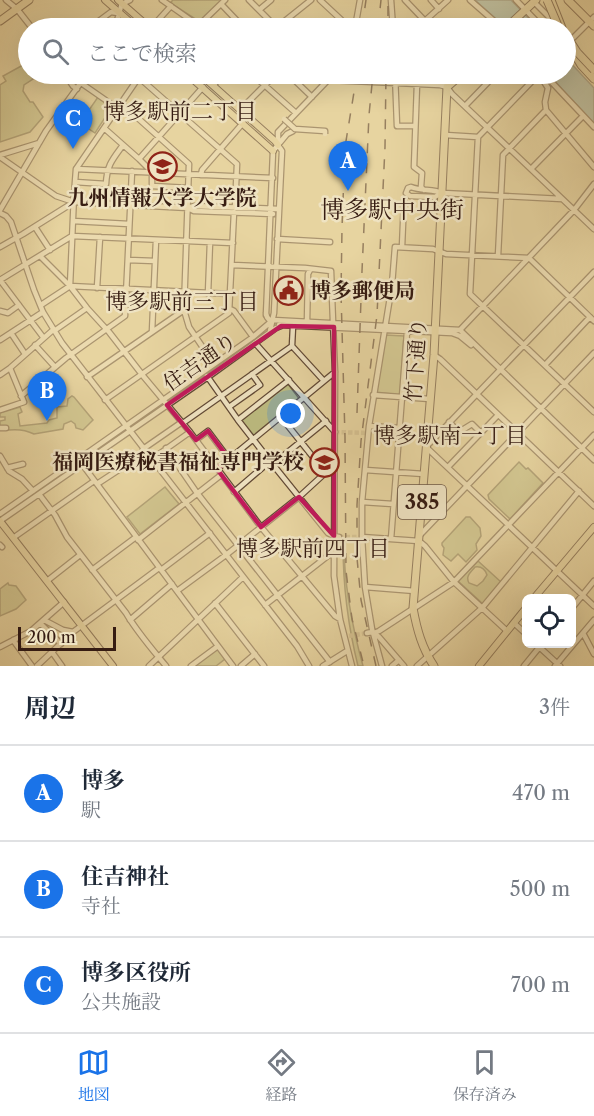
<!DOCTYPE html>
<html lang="ja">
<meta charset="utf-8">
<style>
body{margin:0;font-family:"Libre Caslon Text","Noto Serif JP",serif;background:#f6f6f7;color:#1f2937}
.controls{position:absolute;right:18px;bottom:18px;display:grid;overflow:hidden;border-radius:9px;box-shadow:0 6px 24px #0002}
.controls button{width:54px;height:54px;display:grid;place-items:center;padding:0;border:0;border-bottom:2px solid #e0e1e3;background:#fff;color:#1f2937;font:30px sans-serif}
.scale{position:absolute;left:18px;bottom:15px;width:98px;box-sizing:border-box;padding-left:6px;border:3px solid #361c12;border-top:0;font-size:16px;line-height:21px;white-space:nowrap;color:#361c12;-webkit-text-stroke:4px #efe3c2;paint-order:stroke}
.you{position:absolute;left:291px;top:414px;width:21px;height:21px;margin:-15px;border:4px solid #fff;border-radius:50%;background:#1a73e8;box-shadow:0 0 0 9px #1a73e833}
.badge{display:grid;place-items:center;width:39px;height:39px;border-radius:50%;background:#1a73e8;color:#fff;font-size:20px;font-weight:700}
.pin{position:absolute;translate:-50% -50px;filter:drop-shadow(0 2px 3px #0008)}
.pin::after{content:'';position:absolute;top:32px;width:21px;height:18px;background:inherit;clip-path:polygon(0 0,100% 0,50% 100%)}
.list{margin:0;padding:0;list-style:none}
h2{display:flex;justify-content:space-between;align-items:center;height:78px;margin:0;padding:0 24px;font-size:26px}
h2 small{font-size:20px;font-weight:400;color:#747a83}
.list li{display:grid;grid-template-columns:39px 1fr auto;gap:18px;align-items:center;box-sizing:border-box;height:96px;padding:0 24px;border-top:2px solid #e0e1e3}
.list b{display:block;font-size:22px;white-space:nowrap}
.list p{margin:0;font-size:20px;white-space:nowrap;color:#747a83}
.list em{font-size:20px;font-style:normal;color:#747a83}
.icon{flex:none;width:33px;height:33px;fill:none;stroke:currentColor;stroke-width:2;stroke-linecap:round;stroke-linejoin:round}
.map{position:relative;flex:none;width:594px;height:666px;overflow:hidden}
.search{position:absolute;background:#fff;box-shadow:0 6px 24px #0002;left:18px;right:18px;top:18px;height:66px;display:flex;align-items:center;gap:15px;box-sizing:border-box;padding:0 21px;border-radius:33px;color:#747a83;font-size:22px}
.sheet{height:366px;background:#fff}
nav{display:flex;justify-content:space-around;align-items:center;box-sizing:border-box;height:84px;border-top:2px solid #e0e1e3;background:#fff;font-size:16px;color:#747a83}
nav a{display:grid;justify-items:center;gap:3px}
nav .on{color:#1a73e8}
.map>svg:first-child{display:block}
</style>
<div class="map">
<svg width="594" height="666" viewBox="0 0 594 666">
<rect width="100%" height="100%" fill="#e7d4a1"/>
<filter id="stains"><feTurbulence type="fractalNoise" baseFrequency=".00333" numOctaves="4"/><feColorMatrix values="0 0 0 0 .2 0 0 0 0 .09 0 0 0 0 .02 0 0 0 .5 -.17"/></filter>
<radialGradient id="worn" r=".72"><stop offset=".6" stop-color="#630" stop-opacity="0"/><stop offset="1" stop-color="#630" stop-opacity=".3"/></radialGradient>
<path fill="#bcbb80" stroke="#796c49" stroke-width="1.5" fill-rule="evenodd" d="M173 0H223L200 22 172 4 171 2Z
M23 65 33 79 24 85 23 91 30 102H33L43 117 30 132 0 142V85L6 81 3 76Z
M98 97 112 107 95 133 80 123Z
M385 335 404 336 400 394 399 395 376 392Z
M288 384 301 401 254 437 241 420Z
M72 396 74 397 93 420 83 430 76 428 75 424 71 421 64 424 63 429 34 434C26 430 18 429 9 430L7 426 0 427V421L5 420V417H0V413L20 407 22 412 18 414 20 426 47 423 49 420 57 418V407L67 406 68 399Z
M519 462 526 469 528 468 543 483 510 519 489 499 488 495Z
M165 487 179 504 140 534 127 517Z
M466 517H470L480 528 481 536 476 544 477 550 466 562 458 554 451 561 443 555 444 548 442 545V543Z
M343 544H344C344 586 352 626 363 666H358C348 626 343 586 343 544Z
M478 561 501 582 483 604 458 581ZM475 567C481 566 485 569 487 575L483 581 477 586 469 583C465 576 471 572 475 567Z
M8 583 9 585 16 586 26 600 16 609 0 616V589Z
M217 649 225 659 216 666H193Z"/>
<path fill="#9ab6ae" stroke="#727870" stroke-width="1.5" d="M475 0H511L538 28H506Z
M566 58 594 88V123L548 74H566Z"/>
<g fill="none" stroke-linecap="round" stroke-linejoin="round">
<path stroke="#c4af84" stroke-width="4.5" stroke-dasharray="4.5 2" stroke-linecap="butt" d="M335 432 368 433
M339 537H362
M349 636 367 633"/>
<defs>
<path id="minor" d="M6 0 17 9 32 28
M162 0 202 28
M249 0 277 28
M320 0 350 28
M391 0 393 28
M405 0 425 21
M431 0 439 9
M470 0 502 28
M516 0 543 28
M534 2 556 24
M122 4 130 0
M221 4 244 28
M259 10 271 0
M59 28 92 26 111 12 118 13
M115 28 122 3
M151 28 171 6
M196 28 225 0
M276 28 311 0
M355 28 360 0
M417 28 448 0
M569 42 594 17
M65 74 73 86 77 89
M135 74 237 164 235 208
M252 74 296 113
M288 74 312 97
M321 74 328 80
M395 74 397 126H415
M544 74 594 127
M328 80 440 85 447 87 452 94 594 229
M81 83 117 108
M417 84 414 167 422 173 421 187 424 190
M213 85 225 74
M121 103 189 164 184 310 189 327 214 364
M465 106 496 74
M241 109 276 74
M104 128 139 159 152 172V186L189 188
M445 135 478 137
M0 155 39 143
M0 157 56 196 74 202 188 208 194 206 279 209
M139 159 203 87
M594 167 546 110 545 102 548 88 539 74 478 137 470 294 594 412
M76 169 273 178
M531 169 583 116
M201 175 202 170 243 123
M75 182 106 184C107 165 112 160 123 145
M441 193 435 197 410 196 406 193 408 188 411 187C421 191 432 189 443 193L562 199
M188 208 194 211 273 214
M0 210 46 131 87 74
M0 213 6 216 11 222 34 290 43 312 62 343 297 646 309 666
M73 221 129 224
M35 227 50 250
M277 239 330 242
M0 247 23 234 74 202
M402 247 404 200
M40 256 70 286 87 308 109 332 144 377 190 432 261 527 335 616 340 619
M498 256 503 155 546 110
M128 260 155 261
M232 265 305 268 331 271 335 372 334 576 340 619 352 666
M594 272 426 447 594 606
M70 286 74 195 76 169 141 74
M97 288 100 237
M208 294 210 242
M41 305 70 286 230 294
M230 309 234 311 253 337
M0 311 8 313 19 305
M266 313 267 317 271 322
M266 315 273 151 287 134 293 131
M307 322 308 274 310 270
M279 325 452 333 460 336 471 345
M293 326 292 346 324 381
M460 330 574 210 594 184
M54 331 87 308
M270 331 274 313 282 151 278 145V132L328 80
M152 332 156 240
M11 333 25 354
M43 337 0 280 72 236 233 243
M0 340 43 312
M255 343 335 432
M35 345 55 367
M434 355 440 359 594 506
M545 365 590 317
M0 375 10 368 53 330
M207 376 238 420 270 461 328 533 334 536 339 537
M87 377 184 310
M373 395 430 399
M21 396 66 358 125 316 132 171
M105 400 229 313 234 212
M229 407 260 385 252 374
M0 410 24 402 10 368
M281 417 325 472
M238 420 289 380
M449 422 459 432 472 424 481 433
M183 423 292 346
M369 426 399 428
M0 428H6
M196 440 208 431 229 459
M166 448 197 493 330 662
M143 449 182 422
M0 456 9 471 22 479 33 491
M152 459 190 432
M82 464 233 666
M272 465 326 421
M448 467 498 415
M7 468 23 464
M217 469 335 372
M365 470 424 474
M97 484 146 452
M234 492 270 461
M39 494 55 515 67 537 126 613C137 632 152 649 166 666
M362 502 393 504
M0 514 253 337 273 320 460 330 594 460
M0 521 208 377 276 328 281 326
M420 535 594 353
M362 537 419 541 425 546 454 582 507 631
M13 538 94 481
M391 539 407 332
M138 540 221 475
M0 545 2 547
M92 570 136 537
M161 570 210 533
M47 581 80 555
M365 587 415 591
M177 591 226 555 299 497 335 464
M215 603 264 666
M265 605 329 555 333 554
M572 608 594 581
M44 620 63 630 73 632
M130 620 172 584
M40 623 61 644
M514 623 526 634
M367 633 372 632 374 633 379 631 454 582 594 435
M374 633 379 637 404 666
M583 633 594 654
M13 640 32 666
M536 644 560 666
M0 647 31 631 64 602
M52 652 62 666
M37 666 73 632 159 568
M149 666 243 577
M191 666 218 646
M241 666 255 654
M323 666 347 651
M382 666 372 629 365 587 362 537V502L369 426 392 285 395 247 433 249 446 254 529 258 594 321
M392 666 399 660
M417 666 482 608 579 491
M524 666 542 644
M555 666 594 620"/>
<path id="major" d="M105 0 137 28
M118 0 150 28
M187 74 273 151
M200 74 275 141 278 145
M0 521 113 666
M534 598 594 527
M479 666 526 608"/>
<path id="highway" d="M551 0 562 28
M568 0 594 26
M0 21 29 0
M506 28 536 0
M568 44 581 65 594 79
M434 666C422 648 417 630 413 608L434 355 447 87 462 74"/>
</defs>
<use href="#minor" stroke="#624a36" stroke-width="7"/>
<use href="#major" stroke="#361c12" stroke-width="8"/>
<use href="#highway" stroke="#361c12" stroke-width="9"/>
<use href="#minor" stroke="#efe3c2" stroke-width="4.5"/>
<use href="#major" stroke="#e7d4a1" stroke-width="6"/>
<use href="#highway" stroke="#e7d4a1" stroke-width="7"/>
<path stroke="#361c12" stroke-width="1.5" stroke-dasharray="10 10" stroke-linecap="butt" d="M388 6V28
M362 28 366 0
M378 28 381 0
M357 74 345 147 342 228 341 293 345 437 346 571 352 619 364 666
M357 413 362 271 369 115 373 74
M376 666 361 600 357 558V505L361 441 377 315 385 147 386 74"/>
<defs>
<path id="minor-bridge" d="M284 119 295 129 325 131V134"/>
<path id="highway-bridge" d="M547 0 559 28
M566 35 577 52 594 70"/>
</defs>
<use href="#minor-bridge" stroke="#624a36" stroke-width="7" stroke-linecap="butt"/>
<use href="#highway-bridge" stroke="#361c12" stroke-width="9" stroke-linecap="butt"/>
<use href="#minor-bridge" stroke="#efe3c2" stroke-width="4.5"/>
<use href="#highway-bridge" stroke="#e7d4a1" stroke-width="7"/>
</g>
<path d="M0 0H594V666H0ZM281 326 334 327V536L299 497 261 527 217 469 229 459 208 431 196 440 167 405Z" fill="#e7d4a1" fill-opacity=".55" fill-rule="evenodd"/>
<path fill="none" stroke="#c2185b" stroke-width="4.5" stroke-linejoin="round" d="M281 326 334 327V536L299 497 261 527 217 469 229 459 208 431 196 440 167 405Z"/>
<defs>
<symbol id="university-ring" viewBox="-11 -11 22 22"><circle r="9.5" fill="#efe3c2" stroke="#8f2418" stroke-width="1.5"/><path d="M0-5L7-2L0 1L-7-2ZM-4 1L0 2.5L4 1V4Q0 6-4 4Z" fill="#8f2418"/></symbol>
<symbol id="civic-ring" viewBox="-11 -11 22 22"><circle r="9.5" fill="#efe3c2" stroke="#8f2418" stroke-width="1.5"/><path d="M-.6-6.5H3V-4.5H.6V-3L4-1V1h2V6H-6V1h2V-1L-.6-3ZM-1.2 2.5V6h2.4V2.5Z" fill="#8f2418"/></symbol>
</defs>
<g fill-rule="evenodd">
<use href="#university-ring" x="146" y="150" width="33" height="33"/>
<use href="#civic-ring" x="272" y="274" width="33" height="33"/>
<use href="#university-ring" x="308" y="446" width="33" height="33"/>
</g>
<g text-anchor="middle" stroke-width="5" stroke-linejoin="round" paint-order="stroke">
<rect fill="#efe3c2" stroke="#6e5847" stroke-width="1.5" x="398" y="485" width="48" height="34" rx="4.5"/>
<g font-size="20" font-weight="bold" fill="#361c12">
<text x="422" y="509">385</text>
</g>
<g font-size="21" font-weight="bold" fill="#361c12" stroke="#efe3c2">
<text x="162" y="205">九州情報大学大学院</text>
<text x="310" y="298" text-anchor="start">博多郵便局</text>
<text x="304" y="469" text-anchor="end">福岡医療秘書福祉専門学校</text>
</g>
<g font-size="21" fill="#361c12" stroke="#efe3c2">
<text transform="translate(416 360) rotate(-86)" y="7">竹下通り</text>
<text transform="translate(200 362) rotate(-35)" y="7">住吉通り</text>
</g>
<g font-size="22" fill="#361c12" stroke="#efe3c2">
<text x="180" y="119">博多駅前二丁目</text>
<text x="182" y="309">博多駅前三丁目</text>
<text x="450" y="443">博多駅南一丁目</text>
<text x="313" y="556">博多駅前四丁目</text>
</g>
<g font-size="24" fill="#361c12" stroke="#efe3c2">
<text x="392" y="218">博多駅中央街</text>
</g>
</g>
<rect width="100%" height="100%" filter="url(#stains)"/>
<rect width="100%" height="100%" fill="url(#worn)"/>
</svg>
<div class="controls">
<button><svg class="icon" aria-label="locate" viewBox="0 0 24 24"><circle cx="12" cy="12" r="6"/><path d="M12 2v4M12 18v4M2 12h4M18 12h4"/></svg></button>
</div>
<div class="scale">200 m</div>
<div class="you"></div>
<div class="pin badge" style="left:348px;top:191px">A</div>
<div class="pin badge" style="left:47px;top:421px">B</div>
<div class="pin badge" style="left:73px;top:149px">C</div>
<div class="search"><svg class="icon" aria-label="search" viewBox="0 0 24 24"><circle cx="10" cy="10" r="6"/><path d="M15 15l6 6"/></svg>ここで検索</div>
</div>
<section class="sheet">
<h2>周辺<small>3件</small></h2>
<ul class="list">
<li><span class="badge">A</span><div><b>博多</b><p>駅</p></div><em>470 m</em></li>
<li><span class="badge">B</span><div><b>住吉神社</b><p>寺社</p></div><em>500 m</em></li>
<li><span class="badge">C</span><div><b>博多区役所</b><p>公共施設</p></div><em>700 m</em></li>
</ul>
</section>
<nav>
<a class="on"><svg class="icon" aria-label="map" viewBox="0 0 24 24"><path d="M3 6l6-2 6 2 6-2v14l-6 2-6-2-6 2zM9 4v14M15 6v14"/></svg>地図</a>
<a><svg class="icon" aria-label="directions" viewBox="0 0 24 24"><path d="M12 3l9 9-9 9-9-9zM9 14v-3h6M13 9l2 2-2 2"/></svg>経路</a>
<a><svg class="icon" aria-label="saved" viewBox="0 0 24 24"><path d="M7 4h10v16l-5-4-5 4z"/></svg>保存済み</a>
</nav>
